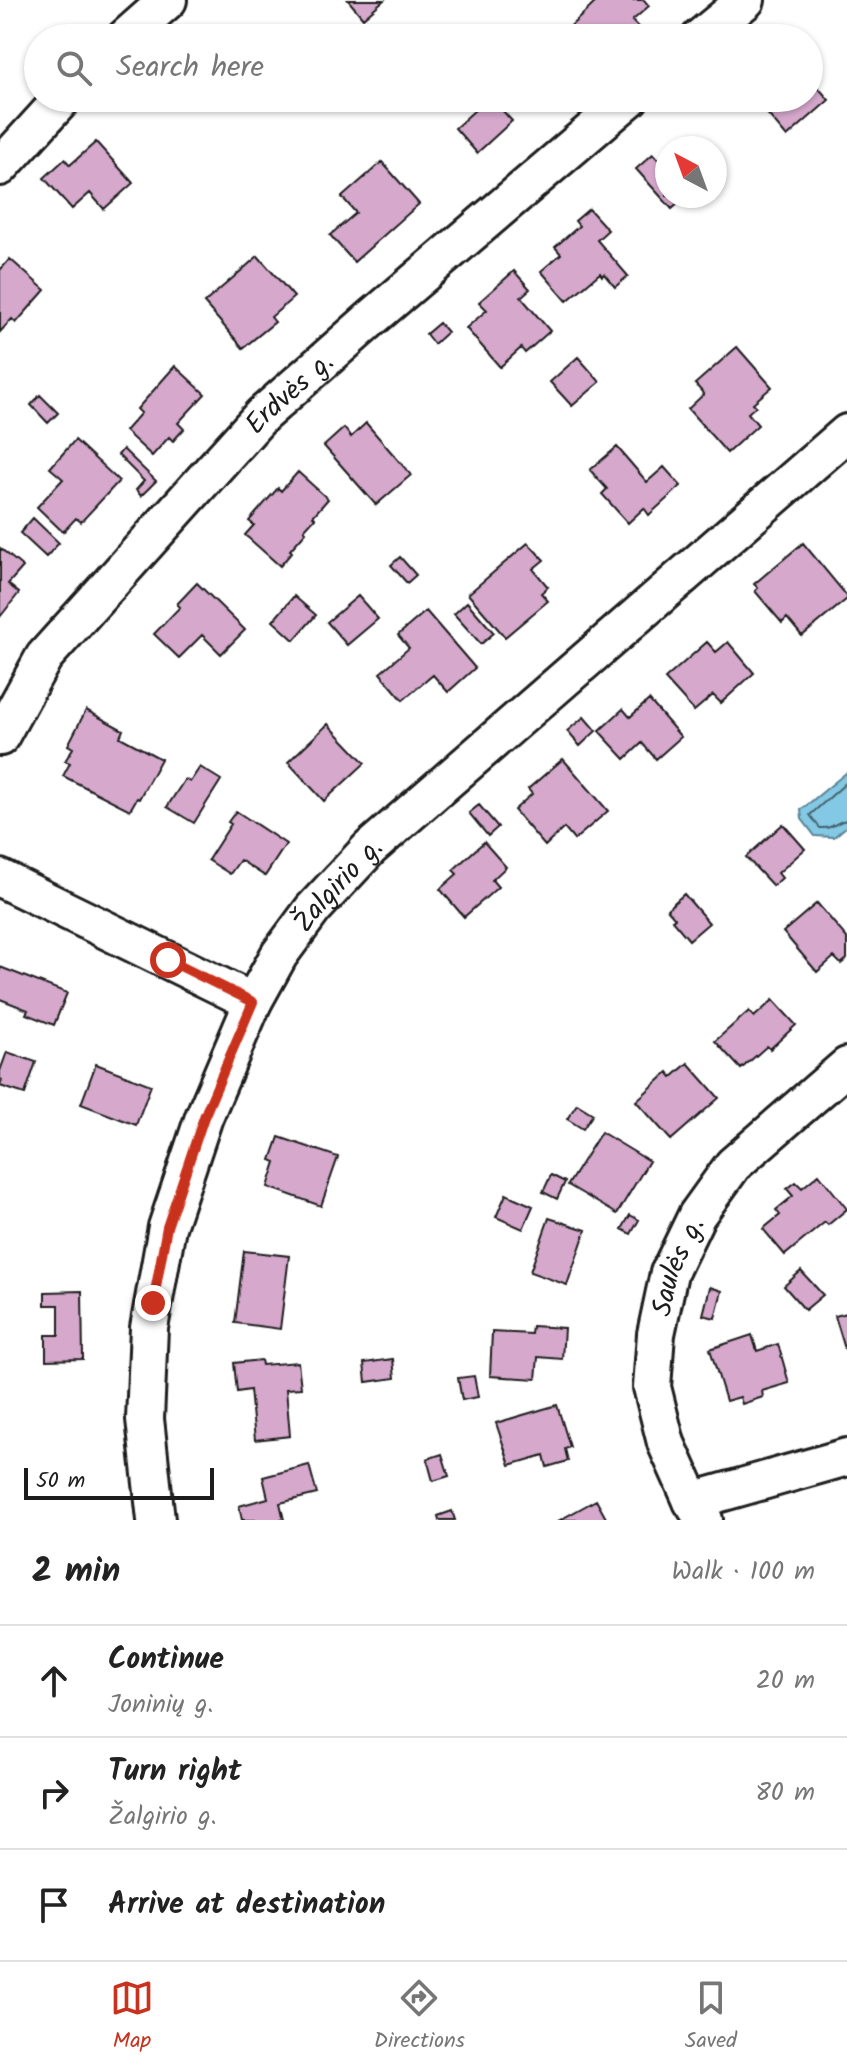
<!DOCTYPE html>
<meta charset="utf-8">
<style>
body{margin:0;font-family:Kalam,sans-serif;background:#f2f2f2;color:#222}
.compass{position:absolute;left:655px;top:136px;width:72px;height:72px;border-radius:50%;background:#fff;box-shadow:0 2px 6px #0004;rotate:319deg}
.scale{position:absolute;left:24px;bottom:20px;width:190px;box-sizing:border-box;padding-left:8px;border:4px solid #1c1c1c;border-top:0;font-size:22px;line-height:28px;white-space:nowrap;color:#1c1c1c;-webkit-text-stroke:6px #fff;paint-order:stroke}
.stop{position:absolute;width:24px;height:24px;margin:-18px;border:6px solid #c8321e;border-radius:50%;background:#fff}
.stop.end{background:#c8321e;border-color:#fff;box-shadow:0 2px 8px #0008}
.list{margin:0;padding:0;list-style:none}
h2{display:flex;justify-content:space-between;align-items:center;height:104px;margin:0;padding:0 32px;font-size:34px}
h2 small{font-size:26px;font-weight:400;color:#767676}
.list li{display:grid;grid-template-columns:52px 1fr auto;gap:24px;align-items:center;box-sizing:border-box;height:112px;padding:0 32px;border-top:2px solid #e0e0e0}
.list b{display:block;font-size:30px;white-space:nowrap}
.list p{margin:0;font-size:26px;white-space:nowrap;color:#767676}
.list em{font-size:26px;font-style:normal;color:#767676}
.icon{flex:none;width:44px;height:44px;fill:none;stroke:currentColor;stroke-width:2;stroke-linecap:round;stroke-linejoin:round}
.map{position:relative;flex:none;width:847px;height:1520px;overflow:hidden}
.search{position:absolute;background:#fff;box-shadow:0 2px 6px #0004;left:24px;right:24px;top:24px;height:88px;display:flex;align-items:center;gap:20px;box-sizing:border-box;padding:0 28px;border-radius:44px;color:#767676;font-size:30px}
.sheet{height:440px;background:#fff}
nav{display:flex;justify-content:space-around;align-items:center;box-sizing:border-box;height:112px;border-top:2px solid #e0e0e0;background:#fff;font-size:22px;color:#767676}
nav a{display:grid;justify-items:center;gap:4px}
nav .on{color:#c8321e}
.map>svg:first-child{display:block}
</style>
<div class="map">
<svg width="847" height="1520" viewBox="0 0 847 1520">
<rect width="100%" height="100%" fill="#fff"/>
<filter id="ink" filterUnits="userSpaceOnUse"><feTurbulence type="fractalNoise" baseFrequency=".0125" numOctaves="2"/><feDisplacementMap in="SourceGraphic" scale="16" xChannelSelector="R" yChannelSelector="G"/><feConvolveMatrix kernelMatrix="1 2 1 2 8 2 1 2 1" color-interpolation-filters="sRGB"/></filter>
<g filter="url(#ink)">
<path fill="#83c8e4" stroke="#5a8394" stroke-width="2" d="M847 772V826L834 837 815 836 802 819 801 810Z"/>
<g fill="none" stroke-linecap="round" stroke-linejoin="round">
<path stroke="#45616c" stroke-width="2" d="M847 782 810 815 820 828C836 829 835 821 847 820"/>
</g>
<path fill="#d5a8cc" stroke="#1c1c1c" stroke-width="2" d="M348 0H384L363 18Z
M598 0H644L649 6 632 21 639 28 629 38H558Z
M809 77 829 100 787 137 754 98H809Z
M484 98H496L493 100 512 121 477 153 455 128 486 100Z
M96 142 133 183 104 209 90 193 72 209 44 178 65 159 70 165Z
M653 154 665 167 667 165V196H706L695 205 687 196 672 209 636 169Z
M382 162 419 204 354 262 330 235 356 213 342 197Z
M589 209 608 230 597 240 628 276 615 287 604 274 602 276 600 273 567 301 541 271 561 254 555 247 579 226 575 221Z
M258 256 294 297 271 317 275 322 243 348 204 303Z
M10 259 45 290 16 323 12 319 0 332V270Z
M514 271 530 289 521 297 550 331 525 353 521 348 500 367 466 328 487 310 479 302Z
M439 323 447 332 434 344 426 334Z
M737 347 772 387 753 403 756 406 748 413 758 425 727 453 688 409 704 394 695 384Z
M578 357 600 382 572 406 550 382Z
M175 366 205 394 178 423 184 429 173 441 169 437 152 456 125 431 141 413 137 409Z
M40 395 58 413 48 423 31 405Z
M366 423 411 475 376 505 324 446 344 428 351 437Z
M75 440 119 481 81 522 76 518 63 532 37 507 63 479 50 468Z
M617 447 647 482 664 467 681 486 649 515 644 508 628 523 602 494 607 489 590 470Z
M123 449 156 481 141 496 136 490 144 481 118 455Z
M298 472 328 499 313 516 315 518 304 530 306 532 290 550 292 552 280 566 245 535 254 525 249 521 278 488 281 491Z
M33 518 59 543 46 557 20 533Z
M528 543 544 560 533 569 548 587 541 593 548 601 505 637 468 594Z
M803 543 847 596V599L802 636 787 618 782 623 755 591 758 588 754 584Z
M0 548 23 567 8 584 19 593 0 617Z
M400 557 416 575 407 583 391 565Z
M197 583 245 630 221 654 202 635 179 658 154 634 180 607 177 604Z
M294 596 316 615 294 640 273 621Z
M358 596 378 619 347 645 327 622Z
M467 602 494 633 481 644 454 614Z
M426 611 475 668 448 692 433 675 403 700 380 673 409 648 398 635Z
M707 642 716 652 728 642 754 673 721 703 713 695 694 711 665 679Z
M649 700 681 737 656 759 642 743 625 759 599 731 623 709 630 717Z
M86 710 123 730 120 737 161 759 139 799 137 798 130 810 63 776 70 763 65 761 73 748 68 745Z
M584 717 596 731 580 746 567 731Z
M328 724 365 763 324 801 288 762Z
M563 759 608 811 574 840 564 828 545 846 514 810 532 794 528 789Z
M200 767 221 780 194 823 167 807 185 779 190 782Z
M479 805 498 827 488 836 469 813Z
M236 811 286 844 265 876 240 860 230 874 208 860 231 824 228 822Z
M783 824 805 849 778 873 782 878 773 886 746 857Z
M484 842 506 867 492 880 498 887 464 917 440 889 457 874 453 870Z
M684 894 709 923 689 940 672 920 675 918 667 909Z
M817 903 847 938V959L841 964 834 957 817 972 783 932Z
M0 967 67 993 54 1025 26 1014 28 1010 0 999Z
M773 1000 796 1025 770 1049 767 1046 741 1069 715 1041 749 1011 754 1017Z
M7 1052 36 1062 25 1094 0 1086 2 1080 0 1079V1071Z
M688 1063 719 1098 671 1140 636 1101 668 1072 672 1077Z
M96 1064 151 1085 136 1125 81 1104Z
M577 1104 593 1114 583 1129 567 1119Z
M601 1132 649 1161 617 1214 568 1185Z
M279 1137 338 1157 321 1206 268 1187 276 1162 271 1160Z
M819 1174 847 1209 828 1225 825 1222 785 1255 763 1229 780 1215 776 1210 793 1196 787 1189 796 1182 802 1188Z
M551 1175 565 1182 557 1199 543 1192Z
M506 1194 533 1206 523 1229 496 1217Z
M630 1215 639 1220 631 1234 622 1229Z
M549 1218 586 1230 567 1285 530 1272Z
M244 1251 289 1256 280 1329 235 1323Z
M801 1271 823 1295 805 1310 784 1286Z
M710 1287 722 1291 715 1318 703 1315Z
M82 1291 83 1359 46 1360V1335H59V1305H45V1292Z
M847 1313V1349H845L835 1316Z
M532 1326 564 1328 562 1359 538 1357 536 1379 490 1376 492 1332 531 1334Z
M752 1335 757 1351 778 1344 789 1383 762 1391 763 1397 742 1404 740 1397 726 1401 710 1349Z
M393 1359 395 1378 366 1382 364 1363Z
M261 1360 262 1365 298 1362 301 1388 286 1389 290 1436 255 1440 250 1390 237 1392 234 1363Z
M474 1376 478 1397 462 1400 458 1378Z
M557 1405 570 1447 565 1449 568 1461 547 1467 544 1455 510 1465 496 1423Z
M442 1454 449 1476 433 1481 427 1459Z
M309 1465 317 1494 280 1503 284 1520H242L239 1506 268 1498 263 1477Z
M596 1500 607 1520H560Z
M452 1511 455 1520H439L438 1516Z"/>
<g fill="none" stroke-linecap="round" stroke-linejoin="round">
<defs>
<g id="minor">
<path d="M125 38 168 0"/>
<path d="M700 38 746 0"/>
<path d="M0 167 63 98"/>
<path id="s1" d="M0 737 44 657 262 415 372 318 630 98"/>
<path d="M0 878 253 1002"/>
<path d="M692 1501 847 1457"/>
<path id="s2" d="M156 1520 145 1419 149 1328 167 1227 204 1117 253 1002 279 955 313 909 370 848 847 433"/>
<path id="s3" d="M704 1520 692 1501 666 1443 652 1387 656 1334 669 1273 697 1215 733 1165 847 1066"/>
</g>
</defs>
<use href="#minor" stroke="#1c1c1c" stroke-width="42"/>
<use href="#minor" stroke="#fff" stroke-width="36"/>
</g>
</g>
<g fill="none" stroke-linecap="round" stroke-linejoin="round" filter="url(#ink)">
<path stroke="#c8321e" stroke-width="10" d="M153 1303 167 1227 204 1117 253 1002 168 960"/>
</g>
<g text-anchor="middle" stroke-width="8" stroke-linejoin="round" paint-order="stroke">
<g font-size="28" fill="#1c1c1c" stroke="#fff">
<text dy="10" stroke="none"><textPath href="#s1" startOffset="452">Erdvės g.</textPath></text>
<text dy="10" stroke="none"><textPath href="#s2" startOffset="682">Žalgirio g.</textPath></text>
<text dy="10" stroke="none"><textPath href="#s3" startOffset="268">Saulės g.</textPath></text>
</g>
</g>
</svg>
<svg class="compass" viewBox="-18 -18 36 36"><path d="M0-13l5 13h-10z" fill="#e53935"/><path d="M0 13l5-13h-10z" fill="#767676"/></svg>
<div class="scale">50 m</div>
<div class="stop" style="left:168px;top:960px"></div>
<div class="stop end" style="left:153px;top:1303px"></div>
<div class="search"><svg class="icon" aria-label="search" viewBox="0 0 24 24"><circle cx="10" cy="10" r="6"/><path d="M15 15l6 6"/></svg>Search here</div>
</div>
<section class="sheet">
<h2>2 min<small>Walk · 100 m</small></h2>
<ul class="list">
<li><svg class="icon" aria-label="ahead" viewBox="0 0 24 24"><path d="M12 20V5M6 11l6-6 6 6"/></svg><div><b>Continue</b><p>Joninių g.</p></div><em>20 m</em></li>
<li><svg class="icon" aria-label="right" viewBox="0 0 24 24"><path d="M7 20v-9h11M14 6l5 5-5 5"/></svg><div><b>Turn right</b><p>Žalgirio g.</p></div><em>80 m</em></li>
<li><svg class="icon" aria-label="arrive" viewBox="0 0 24 24"><path d="M6 21V4h12l-3 4 3 4H6"/></svg><div><b>Arrive at destination</b></div></li>
</ul>
</section>
<nav>
<a class="on"><svg class="icon" aria-label="map" viewBox="0 0 24 24"><path d="M3 6l6-2 6 2 6-2v14l-6 2-6-2-6 2zM9 4v14M15 6v14"/></svg>Map</a>
<a><svg class="icon" aria-label="directions" viewBox="0 0 24 24"><path d="M12 3l9 9-9 9-9-9zM9 14v-3h6M13 9l2 2-2 2"/></svg>Directions</a>
<a><svg class="icon" aria-label="saved" viewBox="0 0 24 24"><path d="M7 4h10v16l-5-4-5 4z"/></svg>Saved</a>
</nav>
